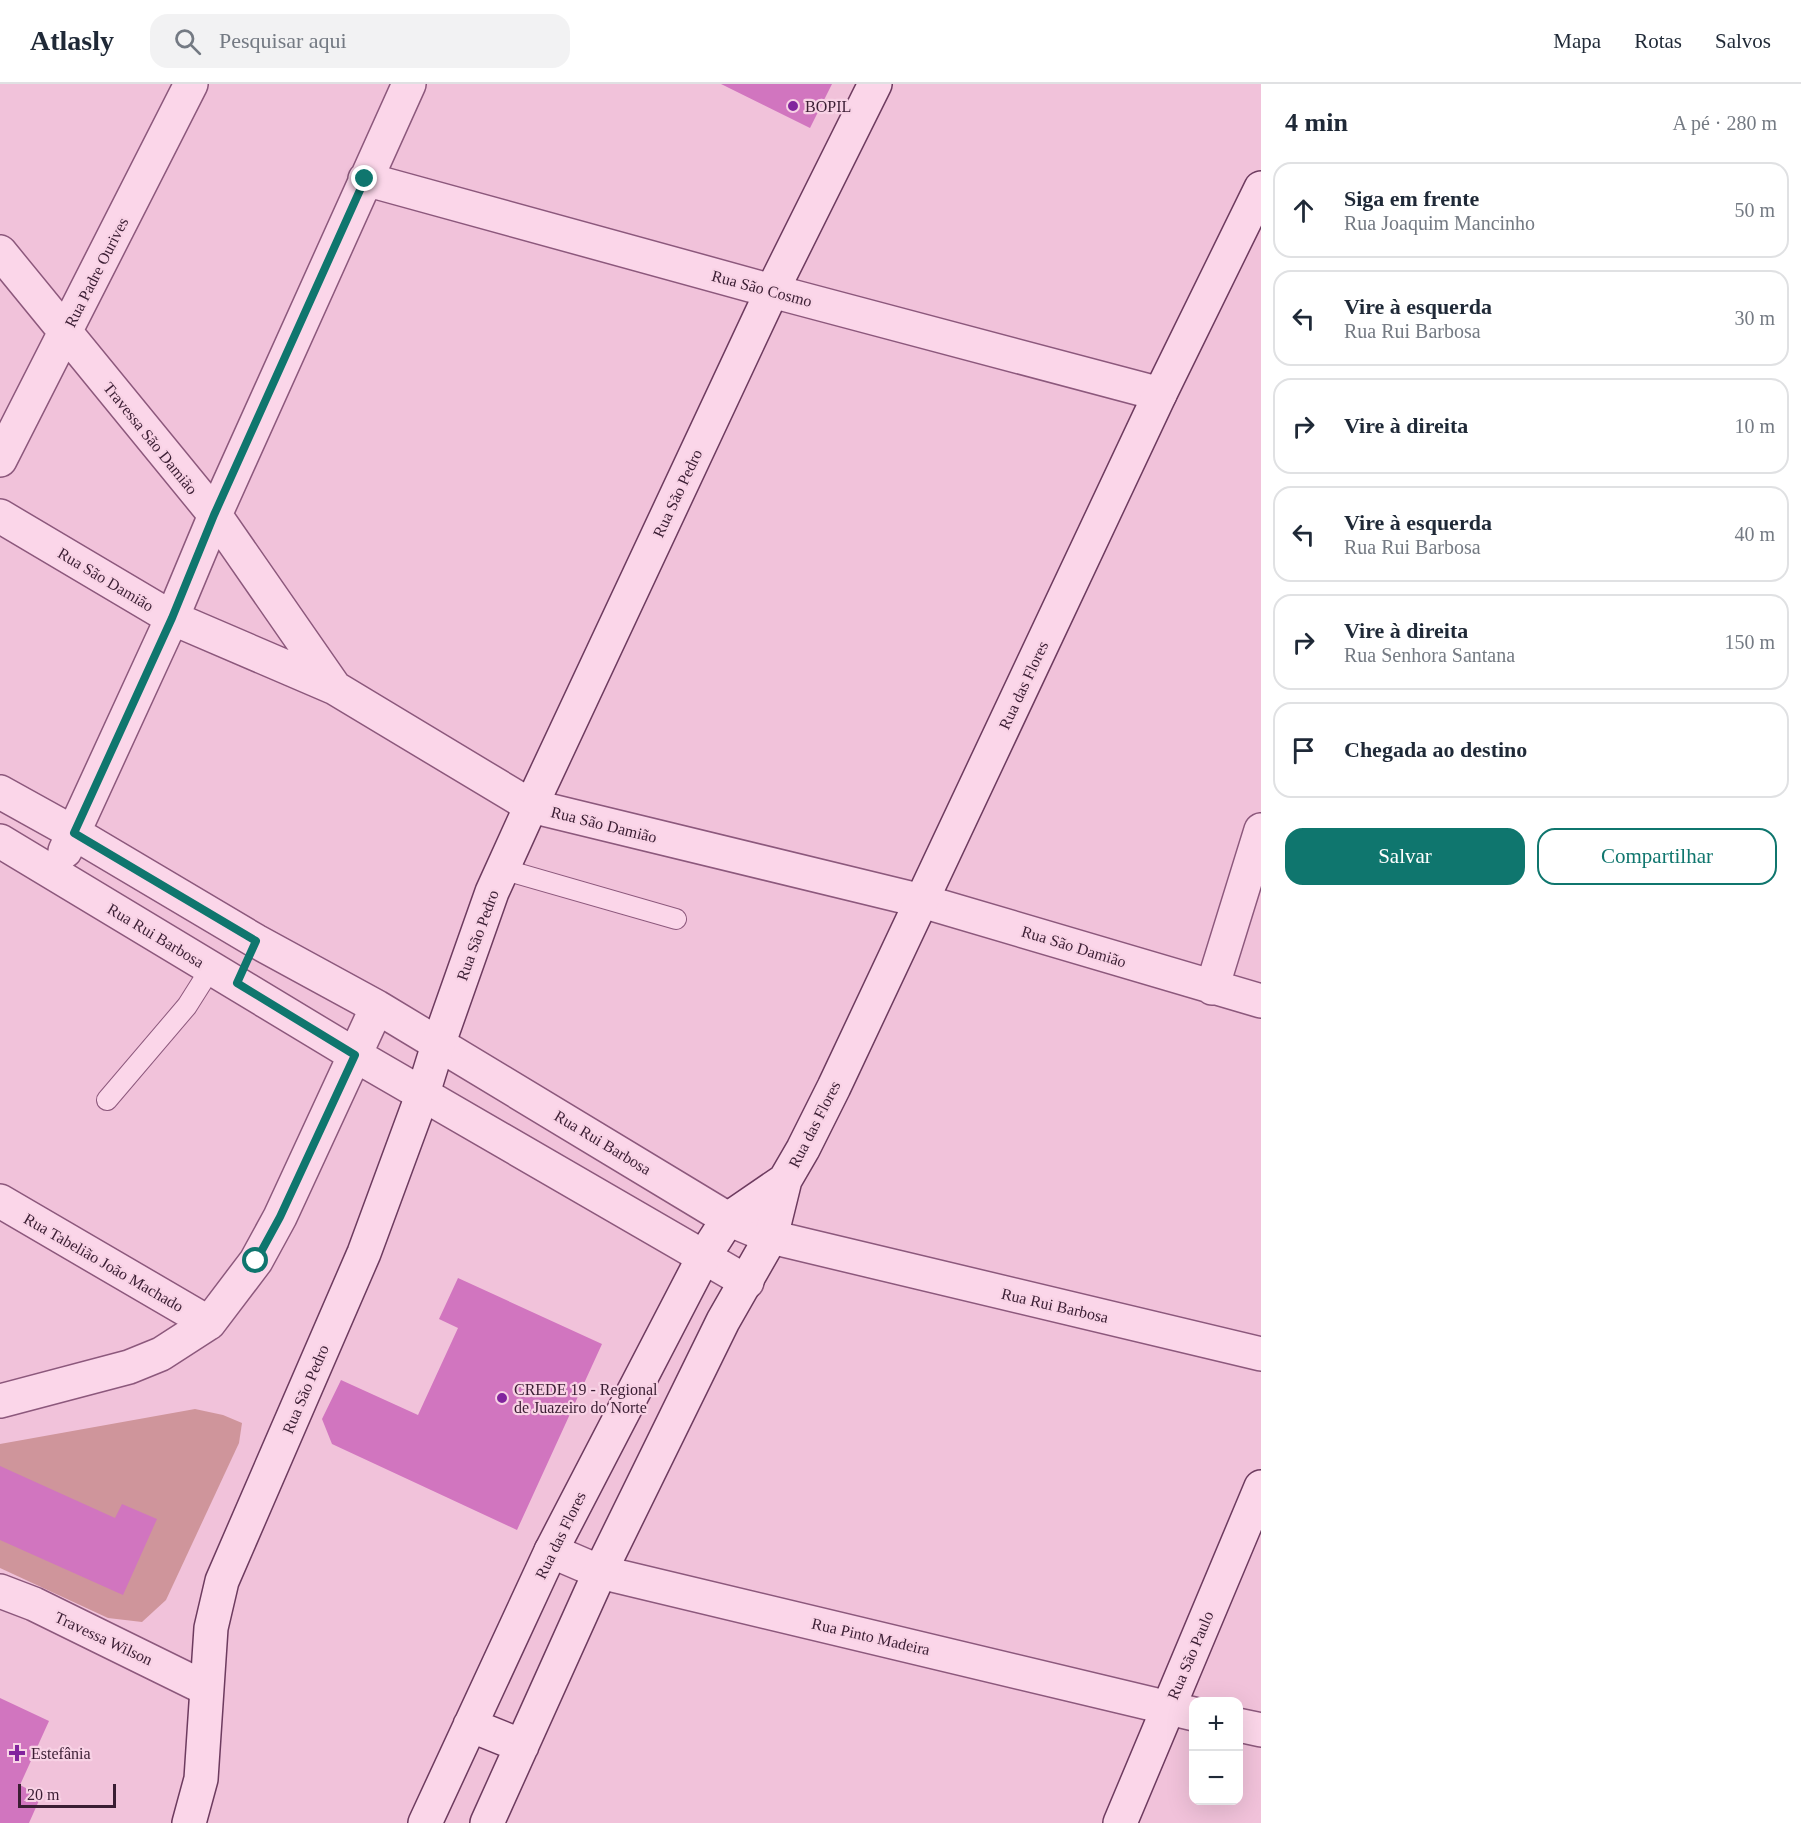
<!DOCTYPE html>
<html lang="pt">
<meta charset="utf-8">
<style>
body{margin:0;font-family:"Times New Roman",serif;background:#f2f2f3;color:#1f2937}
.controls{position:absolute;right:18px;bottom:18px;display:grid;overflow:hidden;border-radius:12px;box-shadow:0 6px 24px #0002}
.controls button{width:54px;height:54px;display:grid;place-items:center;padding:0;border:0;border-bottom:2px solid #e0e1e3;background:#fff;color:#1f2937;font:30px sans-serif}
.scale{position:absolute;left:18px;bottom:15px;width:98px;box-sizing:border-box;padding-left:6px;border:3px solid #3a1d33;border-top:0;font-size:16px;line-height:21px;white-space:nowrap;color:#3a1d33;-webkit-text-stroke:4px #f8d2e5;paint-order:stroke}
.stop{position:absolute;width:18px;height:18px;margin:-14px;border:4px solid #0f766e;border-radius:50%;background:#fff}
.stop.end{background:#0f766e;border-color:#fff;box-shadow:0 2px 6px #0008}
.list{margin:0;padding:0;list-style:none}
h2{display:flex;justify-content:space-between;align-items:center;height:78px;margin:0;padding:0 24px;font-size:26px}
h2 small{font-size:20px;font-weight:400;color:#747a83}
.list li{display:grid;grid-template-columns:39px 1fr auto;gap:18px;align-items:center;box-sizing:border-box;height:96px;margin:0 12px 12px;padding:0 12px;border:2px solid #e0e1e3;border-radius:18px}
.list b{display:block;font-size:22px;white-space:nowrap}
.list p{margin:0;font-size:20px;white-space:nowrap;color:#747a83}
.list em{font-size:20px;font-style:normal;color:#747a83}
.actions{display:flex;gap:12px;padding:18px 24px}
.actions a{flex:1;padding:14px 0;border:2px solid #0f766e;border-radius:18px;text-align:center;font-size:21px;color:#0f766e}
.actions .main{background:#0f766e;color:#fff}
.icon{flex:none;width:33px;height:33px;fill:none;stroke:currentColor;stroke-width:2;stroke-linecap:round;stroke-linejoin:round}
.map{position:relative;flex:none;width:1261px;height:1739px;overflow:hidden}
header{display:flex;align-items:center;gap:36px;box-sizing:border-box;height:84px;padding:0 30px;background:#fff;border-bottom:2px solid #e0e1e3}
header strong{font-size:28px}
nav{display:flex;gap:33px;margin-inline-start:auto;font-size:21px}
.search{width:420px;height:54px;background:#f2f2f3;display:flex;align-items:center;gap:15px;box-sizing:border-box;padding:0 21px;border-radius:18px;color:#747a83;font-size:22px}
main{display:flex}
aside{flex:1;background:#fff}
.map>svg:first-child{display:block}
</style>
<header>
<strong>Atlasly</strong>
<div class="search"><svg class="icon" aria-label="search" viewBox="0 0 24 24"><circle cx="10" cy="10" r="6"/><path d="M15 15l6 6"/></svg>Pesquisar aqui</div>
<nav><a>Mapa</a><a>Rotas</a><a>Salvos</a></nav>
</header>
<main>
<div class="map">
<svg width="1261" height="1739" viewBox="0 0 1261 1739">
<rect width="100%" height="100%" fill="#f1c2da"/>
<path fill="#cf959b" d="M195 1325 223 1331 242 1339 239 1359 166 1516 142 1538 108 1534 0 1484V1360Z"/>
<path fill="#d175bf" d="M721 0H832L810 44Z
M458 1194 602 1260 517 1446 332 1360 322 1335 341 1296 418 1331 458 1244 439 1235Z
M0 1382 115 1434 122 1420 157 1435 123 1511 0 1456Z
M0 1614 49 1637 20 1701 41 1712 29 1739H0Z"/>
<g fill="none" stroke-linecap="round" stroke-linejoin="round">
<defs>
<path id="lane" d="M502 785 676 835
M107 1016 187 922 211 884"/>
<path id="street" d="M365 95 772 207 1160 310
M0 168 215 431 335 604
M0 376 191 0
M0 432 172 534 335 604 531 722 922 817 1261 917
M0 708 74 749 256 857 377 923 728 1135 771 1153 1261 1270
M0 757 355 971 747 1198
M65 767 172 534 215 431 409 0
M1212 904 1261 746
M0 1117 209 1239
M0 1317 129 1283 161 1270 209 1239 256 1177 280 1133 377 923
M551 1467 600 1488 1194 1630
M0 1507 34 1520 205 1604
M1238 1641 1261 1646"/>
<path id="secondary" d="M470 1641 522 1662
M189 1739 201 1695 211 1544 222 1497 364 1169 423 1009 438 961 492 808 531 722 772 207 875 0
M425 1739 551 1467 703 1174 728 1135 785 1096
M487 1739 600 1488 723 1237 771 1153 785 1096 803 1065 834 1003 1160 310 1261 104
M1120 1739 1261 1403"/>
</defs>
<use href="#lane" stroke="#8c587c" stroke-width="22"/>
<use href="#street" stroke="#8c587c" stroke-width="36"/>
<use href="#secondary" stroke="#6d3b5f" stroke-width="36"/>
<use href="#lane" stroke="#fbd6e9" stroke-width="20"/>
<use href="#street" stroke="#fbd6e9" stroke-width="33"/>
<use href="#secondary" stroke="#fbd6e9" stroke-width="33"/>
</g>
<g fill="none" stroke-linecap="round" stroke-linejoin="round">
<path stroke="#0f766e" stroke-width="8" d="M256 1177 280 1133 355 971 237 899 256 857 74 749 172 534 214 431 365 95"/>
</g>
<g fill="#82249e" stroke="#f8d2e5" stroke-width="2">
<circle cx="793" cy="22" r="6"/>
<circle cx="502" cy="1314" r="6"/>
<path d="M14 1660h6v6h6v6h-6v6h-6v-6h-6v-6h6z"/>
</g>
<g text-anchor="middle" stroke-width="4.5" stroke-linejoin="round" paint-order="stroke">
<g font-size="16" fill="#3a1d33" stroke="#f8d2e5" text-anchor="start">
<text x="805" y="28">BOPIL</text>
<text x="514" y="1311">CREDE 19 - Regional<tspan x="514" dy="18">de Juazeiro do Norte</tspan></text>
<text x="31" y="1675">Estefânia</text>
</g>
<g font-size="16" fill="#3a1d33" stroke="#f8d2e5">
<text transform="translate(96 188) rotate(-63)" y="6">Rua Padre Ourives</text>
<text transform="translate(762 204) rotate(15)" y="6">Rua São Cosmo</text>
<text transform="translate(151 354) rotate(51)" y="6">Travessa São Damião</text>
<text transform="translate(677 409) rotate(-65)" y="6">Rua São Pedro</text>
<text transform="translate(106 495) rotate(31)" y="6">Rua São Damião</text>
<text transform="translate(1023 601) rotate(-65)" y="6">Rua das Flores</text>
<text transform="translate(604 740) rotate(14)" y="6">Rua São Damião</text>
<text transform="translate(156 851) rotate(31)" y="6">Rua Rui Barbosa</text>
<text transform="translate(477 851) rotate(-70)" y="6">Rua São Pedro</text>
<text transform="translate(1074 862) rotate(17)" y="6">Rua São Damião</text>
<text transform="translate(814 1040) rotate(-63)" y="6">Rua das Flores</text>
<text transform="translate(603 1058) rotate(31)" y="6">Rua Rui Barbosa</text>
<text transform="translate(104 1178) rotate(30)" y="6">Rua Tabelião João Machado</text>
<text transform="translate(1055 1221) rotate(13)" y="6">Rua Rui Barbosa</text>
<text transform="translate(305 1305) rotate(-67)" y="6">Rua São Pedro</text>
<text transform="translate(560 1451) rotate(-64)" y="6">Rua das Flores</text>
<text transform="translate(871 1552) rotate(13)" y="6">Rua Pinto Madeira</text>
<text transform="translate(104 1554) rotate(25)" y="6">Travessa Wilson</text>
<text transform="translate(1190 1571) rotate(-67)" y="6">Rua São Paulo</text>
</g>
</g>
</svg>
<div class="controls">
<button>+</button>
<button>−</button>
</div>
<div class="scale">20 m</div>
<div class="stop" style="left:256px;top:1177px"></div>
<div class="stop end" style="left:365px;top:95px"></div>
</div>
<aside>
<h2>4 min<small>A pé · 280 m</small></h2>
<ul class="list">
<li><svg class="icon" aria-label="ahead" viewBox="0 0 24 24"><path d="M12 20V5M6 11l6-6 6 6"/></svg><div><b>Siga em frente</b><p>Rua Joaquim Mancinho</p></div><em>50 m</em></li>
<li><svg class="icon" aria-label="left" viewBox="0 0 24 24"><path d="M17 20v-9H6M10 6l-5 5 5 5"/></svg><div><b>Vire à esquerda</b><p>Rua Rui Barbosa</p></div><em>30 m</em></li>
<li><svg class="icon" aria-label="right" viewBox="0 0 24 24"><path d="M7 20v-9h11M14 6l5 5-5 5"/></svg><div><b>Vire à direita</b></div><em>10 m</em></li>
<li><svg class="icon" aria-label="left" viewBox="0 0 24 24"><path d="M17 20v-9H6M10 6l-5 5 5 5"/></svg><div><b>Vire à esquerda</b><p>Rua Rui Barbosa</p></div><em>40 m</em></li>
<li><svg class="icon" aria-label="right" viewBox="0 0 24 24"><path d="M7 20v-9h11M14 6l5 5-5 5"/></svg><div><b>Vire à direita</b><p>Rua Senhora Santana</p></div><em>150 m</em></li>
<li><svg class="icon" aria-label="arrive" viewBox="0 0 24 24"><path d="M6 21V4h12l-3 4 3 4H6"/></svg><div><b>Chegada ao destino</b></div></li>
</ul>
<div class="actions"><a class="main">Salvar</a><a>Compartilhar</a></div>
</aside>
</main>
